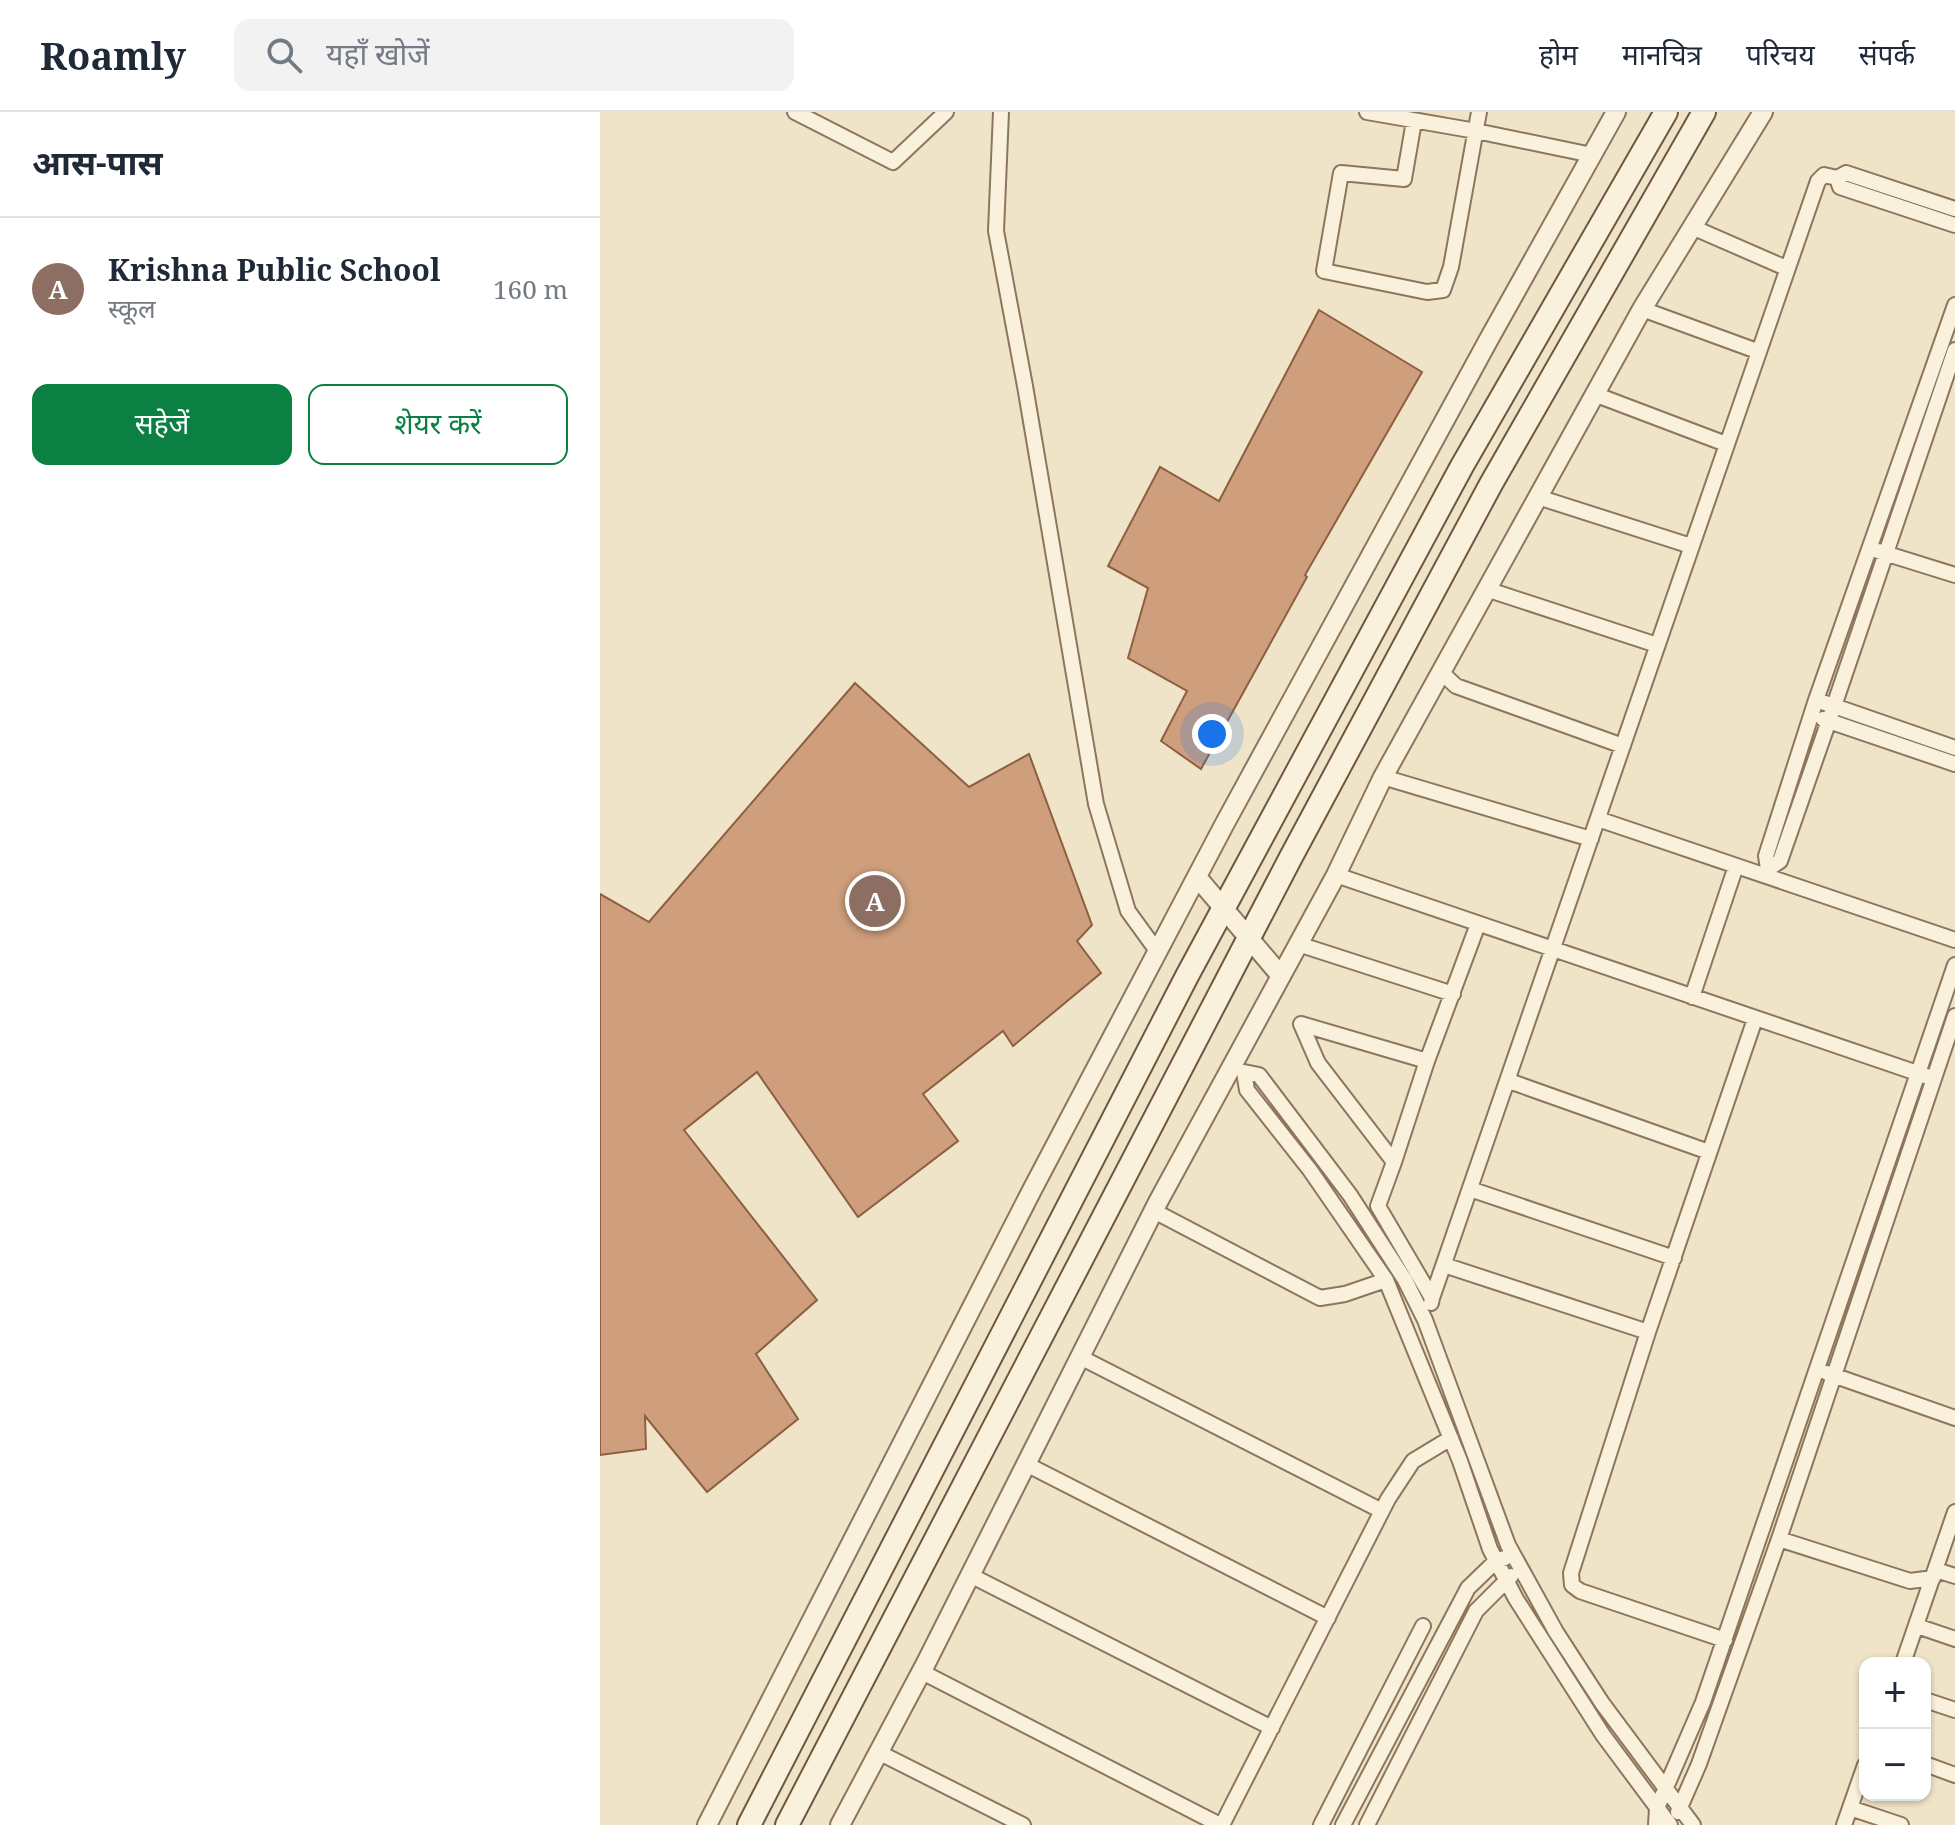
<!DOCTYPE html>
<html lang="hi">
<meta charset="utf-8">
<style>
body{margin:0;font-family:"Noto Serif","Noto Sans Devanagari",serif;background:#f2f2f3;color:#1f2937}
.controls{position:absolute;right:24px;bottom:24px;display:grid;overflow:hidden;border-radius:16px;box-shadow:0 2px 6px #0004}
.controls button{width:72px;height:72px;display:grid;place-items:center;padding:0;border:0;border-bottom:2px solid #e0e1e3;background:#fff;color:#1f2937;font:40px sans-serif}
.you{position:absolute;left:612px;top:622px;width:28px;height:28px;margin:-20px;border:6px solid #fff;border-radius:50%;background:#1a73e8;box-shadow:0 0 0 12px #1a73e833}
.badge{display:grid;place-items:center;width:52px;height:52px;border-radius:50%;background:#0b8043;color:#fff;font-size:26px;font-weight:700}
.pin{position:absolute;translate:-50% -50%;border:4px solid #fff;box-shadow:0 2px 8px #0006}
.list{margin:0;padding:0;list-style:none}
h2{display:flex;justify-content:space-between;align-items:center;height:104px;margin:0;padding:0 32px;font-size:34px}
h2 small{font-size:26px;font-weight:400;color:#747a83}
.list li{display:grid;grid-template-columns:52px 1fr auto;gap:24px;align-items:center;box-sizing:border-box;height:144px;padding:0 32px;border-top:2px solid #e0e1e3}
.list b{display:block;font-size:30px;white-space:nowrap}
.list p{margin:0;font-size:26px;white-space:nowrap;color:#747a83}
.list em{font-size:26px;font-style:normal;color:#747a83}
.actions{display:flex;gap:16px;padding:24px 32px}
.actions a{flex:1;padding:18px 0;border:2px solid #0b8043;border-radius:16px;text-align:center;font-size:28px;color:#0b8043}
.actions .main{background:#0b8043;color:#fff}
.icon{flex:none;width:44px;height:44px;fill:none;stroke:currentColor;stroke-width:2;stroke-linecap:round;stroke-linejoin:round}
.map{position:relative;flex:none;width:1355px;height:1713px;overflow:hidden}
header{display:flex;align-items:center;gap:48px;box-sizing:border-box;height:112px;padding:0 40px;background:#fff;border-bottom:2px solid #e0e1e3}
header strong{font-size:38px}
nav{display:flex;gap:44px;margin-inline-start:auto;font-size:28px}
.search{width:560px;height:72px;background:#f2f2f3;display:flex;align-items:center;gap:20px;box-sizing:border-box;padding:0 28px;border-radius:16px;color:#747a83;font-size:30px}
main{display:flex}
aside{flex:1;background:#fff}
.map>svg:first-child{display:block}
</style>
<header>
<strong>Roamly</strong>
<div class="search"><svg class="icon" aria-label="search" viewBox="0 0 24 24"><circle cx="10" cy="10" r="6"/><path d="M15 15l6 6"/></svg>यहाँ खोजें</div>
<nav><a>होम</a><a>मानचित्र</a><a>परिचय</a><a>संपर्क</a></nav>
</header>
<main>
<aside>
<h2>आस-पास<small></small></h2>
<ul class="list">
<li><span class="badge" style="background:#8d6e63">A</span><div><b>Krishna Public School</b><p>स्कूल</p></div><em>160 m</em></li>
</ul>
<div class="actions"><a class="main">सहेजें</a><a>शेयर करें</a></div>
</aside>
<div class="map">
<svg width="1355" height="1713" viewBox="0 0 1355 1713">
<rect width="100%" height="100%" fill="#f0e4c8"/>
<path fill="#cf9f7d" stroke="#8d5f41" stroke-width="2" d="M719 198 822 260 705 463 707 465 601 657 561 629 587 579 528 546 548 476 508 454 560 355 619 389Z
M255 571 369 675 429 642 492 813 477 829 501 861 413 934 403 919 323 982 358 1029 258 1105 157 960 84 1018 217 1188 156 1242 198 1307 107 1380 45 1304 46 1337 0 1343V782L49 810Z"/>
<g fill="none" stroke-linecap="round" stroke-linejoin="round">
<defs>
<path id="minor" d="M195 0 293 50 346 0
M401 0 396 119 425 274 496 692 528 799 557 839
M767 0 876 19 992 43
M814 9 804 67 741 61 724 159 827 180 843 178 851 155 879 0
M1237 66 1240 75 1355 113
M1092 115 1186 156
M1042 197 1157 239
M1355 238C1314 357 1274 476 1234 594 1216 646 1198 698 1180 749L1168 757 1166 744 1216 588 1234 594 1355 636
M994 282 1126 332
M938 383 944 387 1091 434
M1278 439 1355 463
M889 478 1057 533
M842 561 856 574 1023 634
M1216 588 1355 193
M1223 607 1355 652
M783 665 991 727
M998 707 1355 828
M736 763 1326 964
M698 832 853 882
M1092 885 1136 754
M909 969 1109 1040
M794 1050 827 949
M870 1077 1074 1146
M554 1099 720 1186 745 1182 786 1168
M844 1153 1048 1220
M832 1186 1218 69 1224 63 1237 66 1246 61 1355 97
M831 1191 832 1186 778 1094 794 1050 718 951 701 912 827 949 878 812
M480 1245 782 1399
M1227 1261 1355 1306
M426 1352 728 1506
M1179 1427 1310 1469 1333 1466
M1336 1458 1355 1464
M370 1463 672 1616
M1317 1514 1355 1527
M1125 1528 980 1479 972 1473 971 1461 1048 1220 1155 907
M1303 1551 1355 1400
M322 1560 620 1713
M1325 1588 1355 1598
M278 1640 423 1713
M1325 1652 1355 1663
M1250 1696 1301 1713
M1078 1700 1099 1652 1179 1427 1355 904
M622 1713 788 1387 813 1349 851 1326
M721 1713 823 1514
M743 1713 868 1476 896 1449 905 1446
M767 1713 876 1499 911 1464
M1056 1713 1057 1696 1103 1590 1355 853
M1070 1713 1003 1623 916 1487 890 1437 860 1349 786 1168 710 1058 647 978 644 960 659 963 750 1083 805 1168 825 1208 908 1433 956 1520 1002 1591 1093 1713
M1244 1713 1265 1653"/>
<path id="tertiary" d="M597 765 681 864
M107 1713 432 1078 624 713 889 227 1016 0
M240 1713 326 1551 558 1090 736 763 783 665 1042 197 1163 0"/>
<path id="secondary" d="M149 1713 587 864 862 354 1066 0
M187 1713 691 745 891 372 1104 0"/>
</defs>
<use href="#minor" stroke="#8d765c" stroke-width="18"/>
<use href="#tertiary" stroke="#8d765c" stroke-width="22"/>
<use href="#secondary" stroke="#6f573f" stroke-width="26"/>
<use href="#minor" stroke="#faf1dc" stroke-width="14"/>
<use href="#tertiary" stroke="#faf1dc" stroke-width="18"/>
<use href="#secondary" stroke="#faf1dc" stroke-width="22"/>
</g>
</svg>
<div class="controls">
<button>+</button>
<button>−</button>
</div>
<div class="you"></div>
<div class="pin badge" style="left:275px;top:789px;background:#8d6e63">A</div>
</div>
</main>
